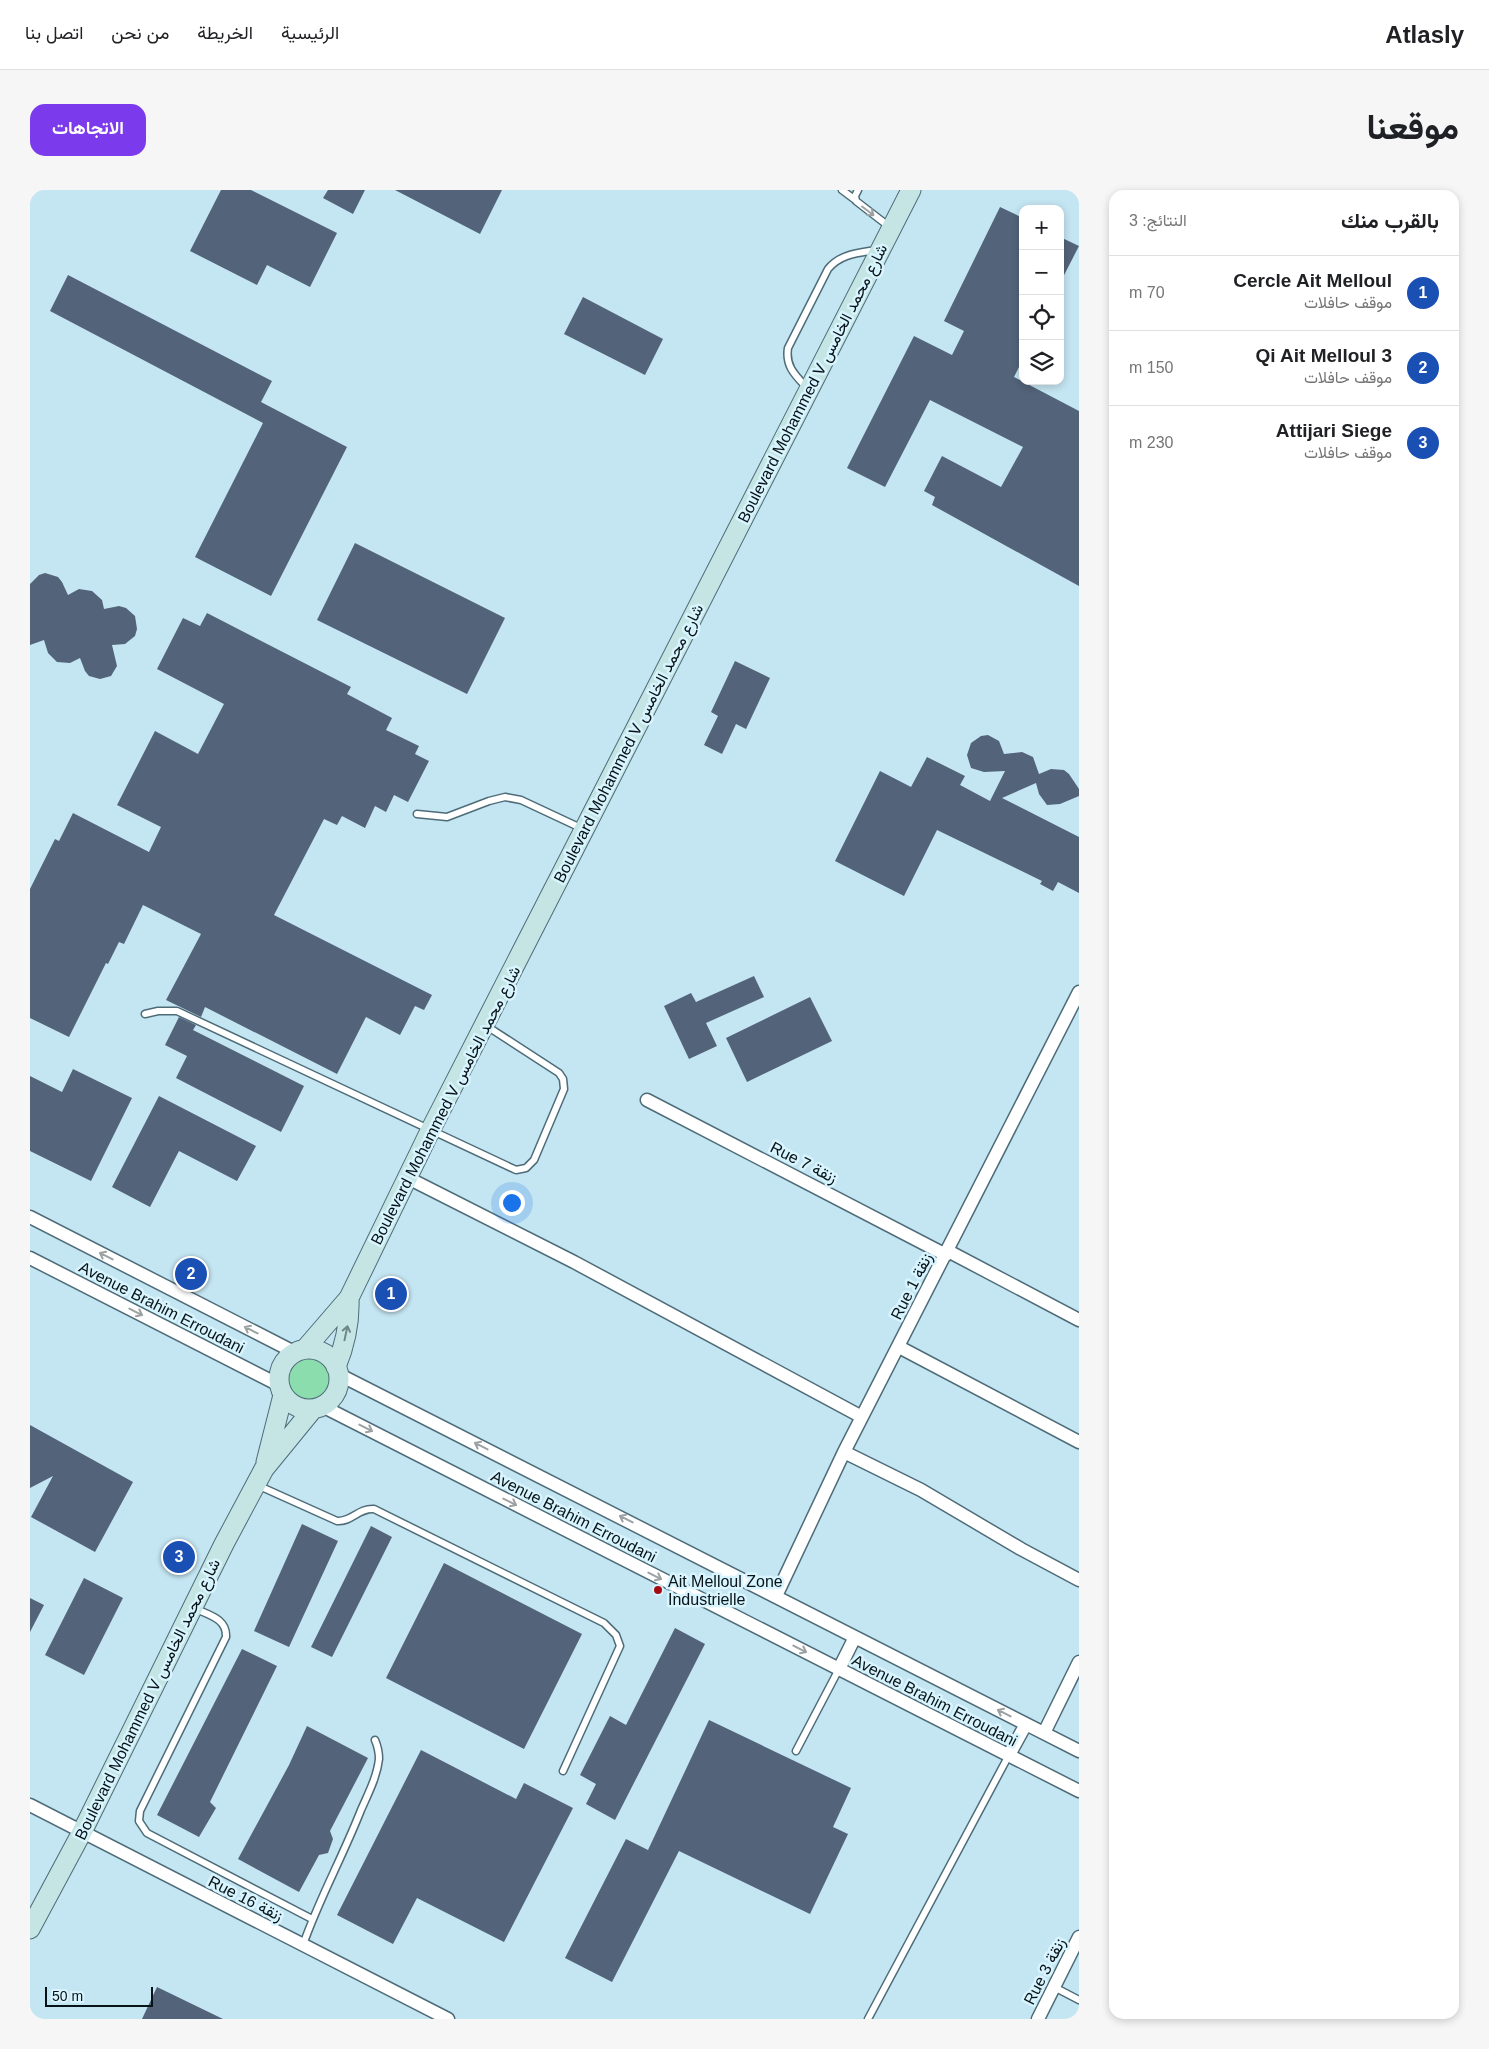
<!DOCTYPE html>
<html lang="ar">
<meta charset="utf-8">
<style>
body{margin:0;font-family:Arial,Vazirmatn,sans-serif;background:#f6f6f6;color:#202124;direction:rtl}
.controls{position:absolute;right:15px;top:15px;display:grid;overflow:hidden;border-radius:10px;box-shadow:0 2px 8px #0003}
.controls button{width:45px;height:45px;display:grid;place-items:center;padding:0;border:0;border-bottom:1px solid #e0e0e0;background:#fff;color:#202124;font:25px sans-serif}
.scale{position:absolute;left:15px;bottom:12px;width:108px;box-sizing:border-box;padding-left:5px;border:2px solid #071317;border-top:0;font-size:14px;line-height:18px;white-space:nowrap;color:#071317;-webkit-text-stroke:4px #d8f4fe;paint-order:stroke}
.you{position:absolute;left:481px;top:1012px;width:18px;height:18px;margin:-12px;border:4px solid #fff;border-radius:50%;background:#1a73e8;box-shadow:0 0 0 8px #1a73e833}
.badge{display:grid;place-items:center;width:32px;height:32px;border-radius:50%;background:#7c3aed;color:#fff;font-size:16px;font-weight:700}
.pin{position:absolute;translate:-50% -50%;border:2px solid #fff;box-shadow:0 1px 5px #0006}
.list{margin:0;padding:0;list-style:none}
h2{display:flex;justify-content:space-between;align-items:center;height:65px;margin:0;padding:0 20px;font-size:21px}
h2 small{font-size:16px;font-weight:400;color:#757577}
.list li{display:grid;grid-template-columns:32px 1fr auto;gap:15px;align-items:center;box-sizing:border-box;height:75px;padding:0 20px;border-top:1px solid #e0e0e0}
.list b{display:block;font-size:19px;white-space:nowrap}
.list p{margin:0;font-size:16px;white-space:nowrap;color:#757577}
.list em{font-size:16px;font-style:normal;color:#757577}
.icon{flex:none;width:28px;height:28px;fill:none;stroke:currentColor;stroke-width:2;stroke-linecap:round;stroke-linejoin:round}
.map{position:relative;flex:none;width:1049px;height:1829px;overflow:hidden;direction:ltr;border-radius:15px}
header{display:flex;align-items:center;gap:30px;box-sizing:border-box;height:70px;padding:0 25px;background:#fff;border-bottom:1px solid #e0e0e0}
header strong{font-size:24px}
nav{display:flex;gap:28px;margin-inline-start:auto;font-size:18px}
.intro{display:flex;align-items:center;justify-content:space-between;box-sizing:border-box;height:120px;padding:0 30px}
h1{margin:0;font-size:35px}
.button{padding:12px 22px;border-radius:15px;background:#7c3aed;color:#fff;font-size:18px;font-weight:700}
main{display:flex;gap:30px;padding:0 30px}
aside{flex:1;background:#fff;border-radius:15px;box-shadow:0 2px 8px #0003}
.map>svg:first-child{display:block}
</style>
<header>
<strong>Atlasly</strong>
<nav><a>الرئيسية</a><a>الخريطة</a><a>من نحن</a><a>اتصل بنا</a></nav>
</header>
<div class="intro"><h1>موقعنا</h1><a class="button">الاتجاهات</a></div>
<main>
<aside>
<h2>بالقرب منك<small>النتائج: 3</small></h2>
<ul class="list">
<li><span class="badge" style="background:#1a4fb4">1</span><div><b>Cercle Ait Melloul</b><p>موقف حافلات</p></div><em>70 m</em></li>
<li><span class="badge" style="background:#1a4fb4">2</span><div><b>Qi Ait Melloul 3</b><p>موقف حافلات</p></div><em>150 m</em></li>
<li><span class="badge" style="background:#1a4fb4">3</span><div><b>Attijari Siege</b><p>موقف حافلات</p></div><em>230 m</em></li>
</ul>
</aside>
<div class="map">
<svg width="1049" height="1829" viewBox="0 0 1049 1829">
<rect width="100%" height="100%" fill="#d8f4fe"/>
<path fill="#c4e5f2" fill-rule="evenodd" d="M0 0H1049V1829H0ZM993 19H1030V191H993Z"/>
<path fill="#8bddad" d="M259 1190a21 21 0 1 1 42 0a21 21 0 1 1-42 0Z"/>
<path fill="#536379" d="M191 0H221L307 43 280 97 237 75 227 95 160 61Z
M298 0H335L323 24 293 8Z
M365 0H472L450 44Z
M970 17 993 28V169L984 187 1049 221V396L902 315 905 307 894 301 912 266 971 297 993 257 900 210 855 297 817 278 884 146 922 165 934 141 914 131Z
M1030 47 1049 56 1030 93Z
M38 85 242 191 231 212 317 257 241 406 165 367 233 233 20 121Z
M553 107 633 149 615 185 534 144Z
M325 353 475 428 437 504 287 430Z
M15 383 28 387 32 392 38 405 49 399 62 401 72 410 74 419 89 416 96 418 105 426 107 439 105 446 95 454 82 455 87 476 81 486 70 489 59 486 55 481 50 468 40 473 27 472 18 463 14 450 0 455V394L9 385Z
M177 423 321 497 317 504 362 528 356 540 389 556 385 564 399 571 378 612 364 605 356 622 345 616 335 638 312 626 307 635 294 629 244 725 402 805 394 820 385 816 370 845 336 827 307 884 175 817 171 827 136 810 171 744 113 715 94 754 89 752 78 774 76 773 39 847 0 828V699L25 649 29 651 43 623 119 662 131 637 87 615 125 541 168 564 194 514 127 479 153 428 170 436Z
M705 471 740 488 716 539 706 534 692 564 674 555 688 526 681 522Z
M958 545 969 551 974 564 992 562 1003 567 1009 584 1021 579 1034 580 1039 584 1049 599V606L1030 614 1017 615 1009 604 1006 593 972 608 1049 647V703L1028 692 1023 701 1010 694 1012 691 907 640 874 706 805 671 850 581 881 597 897 567 935 586 930 595 960 611 975 581 954 582 941 578 937 565 941 553 951 546Z
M724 786 734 807 676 833 687 856 659 869 634 816 661 803 666 812Z
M780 807 802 851 717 892 696 848Z
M149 827 166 835 163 840 274 896 251 942 146 888 157 866 135 855Z
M43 879 102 908 61 991 0 961V886L32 902Z
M129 906 226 956 207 991 149 961 120 1017 82 997Z
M0 1235 103 1292 65 1362 1 1327 23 1286 0 1298Z
M272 1334 308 1351 259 1457 224 1441Z
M341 1336 362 1347 302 1467 281 1457Z
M414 1373 552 1444 494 1559 356 1488Z
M54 1388 93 1408 54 1485 15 1465Z
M0 1408 14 1415 0 1442Z
M645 1438 675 1454 585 1630 556 1614 566 1594 550 1585 580 1526 596 1535Z
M212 1459 247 1476 180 1612 186 1618 169 1647 127 1625Z
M679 1530 821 1598 803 1637 818 1644 780 1724 649 1661 582 1792 535 1768 596 1649 618 1660Z
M277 1536 338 1568 300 1641 303 1649 298 1663 289 1665 269 1702 208 1669 259 1575Z
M391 1560 486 1609 494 1593 543 1618 474 1752 387 1708 363 1754 307 1725Z
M127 1797 193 1829H112Z"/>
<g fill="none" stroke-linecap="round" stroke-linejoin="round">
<defs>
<path id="service" d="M812 0 824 9
M828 0 825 6 826 11 861 38
M778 199C766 186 755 177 758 158L798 79C810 64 828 63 846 60
M387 624 417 627 459 611 475 607 491 610 553 639
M115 824 128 821H147L486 980 496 978 504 970 534 899 533 889 529 883 455 835
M227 1295 307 1331C322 1332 328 1318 344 1319L574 1433 586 1445 590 1456 533 1581
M164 1418C178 1425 197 1428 196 1447L110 1621 109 1631 117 1643 282 1729
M766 1561 809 1479
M273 1755C289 1709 313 1666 331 1620 338 1604 347 1587 349 1569 349 1562 348 1557 345 1550
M1024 1797 1049 1810
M838 1829 979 1565"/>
<path id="minor" d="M617 910 916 1065
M378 988 544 1072 832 1227
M0 1027 264 1162
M918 1061 1049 1130
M0 1068 249 1195
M869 1157 1049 1252
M308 1184 1049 1561
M292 1216 1049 1601
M814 1262 891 1300 991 1359 1049 1390
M746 1406 814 1262 1049 802
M809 1479 825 1447
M1014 1543 1049 1472
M979 1565 996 1534
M0 1615 418 1829
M1008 1829 1049 1747"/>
<path id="secondary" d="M275 1159 319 1108 401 939 881 0
M249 1189a30 30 0 1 1 60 0a30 30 0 1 1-60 0Z
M306 1177C315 1155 320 1131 319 1108
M236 1272 253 1205
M0 1739 52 1642 194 1354 234 1279 283 1219"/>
</defs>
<use href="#service" stroke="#4e6c78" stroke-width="9"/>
<use href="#minor" stroke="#4e6c78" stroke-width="15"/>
<use href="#secondary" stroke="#4e6c78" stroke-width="21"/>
<use href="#service" stroke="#fff" stroke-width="6"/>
<use href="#minor" stroke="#fff" stroke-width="12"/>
<use href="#secondary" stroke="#c4e5e3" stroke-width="19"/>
</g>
<defs><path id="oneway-shaft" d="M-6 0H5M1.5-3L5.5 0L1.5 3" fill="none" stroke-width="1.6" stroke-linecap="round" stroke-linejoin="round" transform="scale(1.25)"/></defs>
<g stroke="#9ca1a2">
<use href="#oneway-shaft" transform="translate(838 21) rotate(37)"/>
<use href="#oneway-shaft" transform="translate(76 1066) rotate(-153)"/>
<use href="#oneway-shaft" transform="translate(106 1122) rotate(27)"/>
<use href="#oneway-shaft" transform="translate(221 1140) rotate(-153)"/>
<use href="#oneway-shaft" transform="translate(336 1238) rotate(27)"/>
<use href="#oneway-shaft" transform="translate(451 1256) rotate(-153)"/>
<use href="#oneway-shaft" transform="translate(480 1312) rotate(27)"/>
<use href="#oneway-shaft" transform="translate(596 1329) rotate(-153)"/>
<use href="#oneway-shaft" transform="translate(625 1386) rotate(27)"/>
<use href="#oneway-shaft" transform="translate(770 1459) rotate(27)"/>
<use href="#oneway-shaft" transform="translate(974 1523) rotate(-153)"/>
</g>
<use stroke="#6f8687" href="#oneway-shaft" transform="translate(316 1143) rotate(-78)"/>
<circle fill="#a40b12" stroke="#d8f4fe" stroke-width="2" cx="628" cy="1400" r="5"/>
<g text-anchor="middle" stroke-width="5" stroke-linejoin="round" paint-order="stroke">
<g font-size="16" fill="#071317" stroke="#d8f4fe">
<text transform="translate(782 193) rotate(-63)" y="6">Boulevard Mohammed V شارع محمد الخامس</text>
<text transform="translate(598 553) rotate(-63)" y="6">Boulevard Mohammed V شارع محمد الخامس</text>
<text transform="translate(415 915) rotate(-63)" y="6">Boulevard Mohammed V شارع محمد الخامس</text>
<text transform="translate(774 972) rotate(27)" y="6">Rue 7 زنقة</text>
<text transform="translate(881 1096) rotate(-63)" y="6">Rue 1 زنقة</text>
<text transform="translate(132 1117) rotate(27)" y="6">Avenue Brahim Erroudani</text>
<text transform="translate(544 1326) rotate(27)" y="6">Avenue Brahim Erroudani</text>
<text transform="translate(117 1509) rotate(-64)" y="6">Boulevard Mohammed V شارع محمد الخامس</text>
<text transform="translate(905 1510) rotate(27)" y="6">Avenue Brahim Erroudani</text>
<text transform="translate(216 1708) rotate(27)" y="6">Rue 16 زنقة</text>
<text transform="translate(1014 1781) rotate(-63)" y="6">Rue 3 زنقة</text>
</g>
<g font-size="16" fill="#071317" stroke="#d8f4fe" text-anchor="start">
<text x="638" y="1397">Ait Melloul Zone<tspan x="638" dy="18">Industrielle</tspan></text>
</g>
</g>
</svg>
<div class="controls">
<button>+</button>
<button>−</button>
<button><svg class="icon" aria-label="locate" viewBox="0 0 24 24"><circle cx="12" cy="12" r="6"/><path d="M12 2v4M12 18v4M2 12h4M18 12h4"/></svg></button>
<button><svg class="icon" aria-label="layers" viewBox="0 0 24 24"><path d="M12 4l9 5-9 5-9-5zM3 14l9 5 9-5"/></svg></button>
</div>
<div class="scale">50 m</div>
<div class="you"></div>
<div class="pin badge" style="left:361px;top:1104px;background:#1a4fb4">1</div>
<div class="pin badge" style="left:161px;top:1084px;background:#1a4fb4">2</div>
<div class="pin badge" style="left:149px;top:1367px;background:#1a4fb4">3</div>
</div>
</main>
